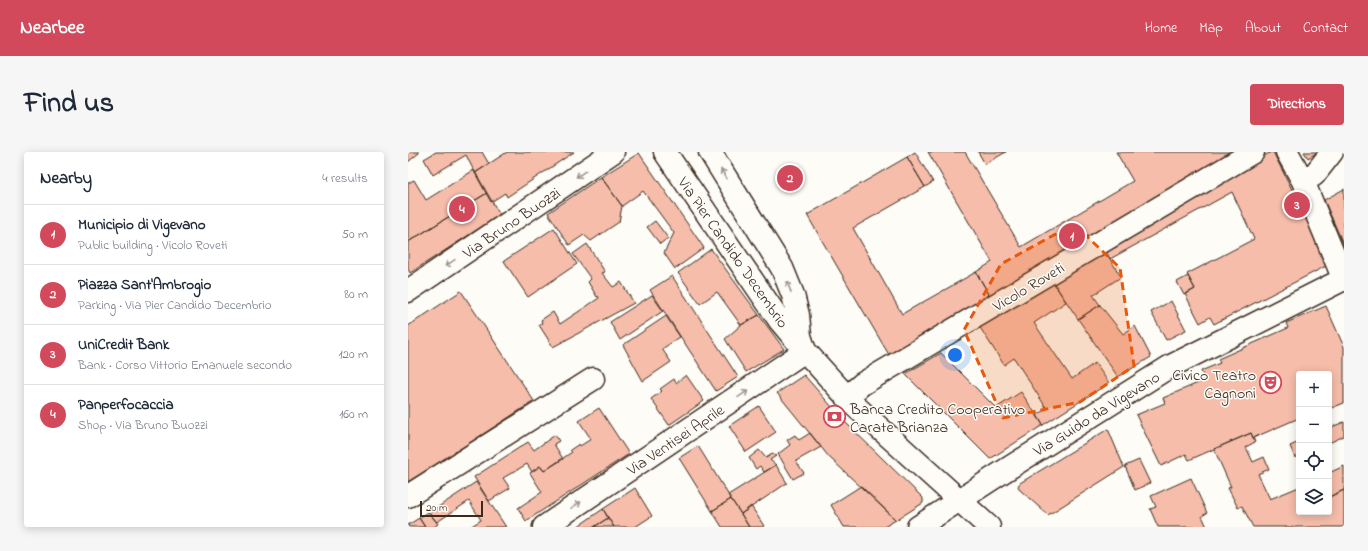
<!DOCTYPE html>
<meta charset="utf-8">
<style>
body{margin:0;font-family:"Indie Flower",sans-serif;background:#f6f6f7;color:#1f2937}
.controls{position:absolute;right:12px;bottom:12px;display:grid;overflow:hidden;border-radius:4px;box-shadow:0 2px 10px #0003}
.controls button{width:36px;height:36px;display:grid;place-items:center;padding:0;border:0;border-bottom:1px solid #e0e1e3;background:#fff;color:#1f2937;font:20px sans-serif}
.scale{position:absolute;left:12px;bottom:10px;width:63px;box-sizing:border-box;padding-left:4px;border:2px solid #3b2a1e;border-top:0;font-size:11px;line-height:14px;white-space:nowrap;color:#3b2a1e;-webkit-text-stroke:3px #fdfcf7;paint-order:stroke}
.you{position:absolute;left:547px;top:203px;width:14px;height:14px;margin:-10px;border:3px solid #fff;border-radius:50%;background:#1a73e8;box-shadow:0 0 0 6px #1a73e833}
.badge{display:grid;place-items:center;width:26px;height:26px;border-radius:50%;background:#d1495b;color:#fff;font-size:13px;font-weight:700}
.pin{position:absolute;translate:-50% -50%;border:2px solid #fff;box-shadow:0 1px 4px #0006}
.list{margin:0;padding:0;list-style:none}
h2{display:flex;justify-content:space-between;align-items:center;height:52px;margin:0;padding:0 16px;font-size:17px}
h2 small{font-size:13px;font-weight:400;color:#747a83}
.list li{display:grid;grid-template-columns:26px 1fr auto;gap:12px;align-items:center;box-sizing:border-box;height:60px;padding:0 16px;border-top:1px solid #e0e1e3}
.list b{display:block;font-size:15px;white-space:nowrap}
.list p{margin:0;font-size:13px;white-space:nowrap;color:#747a83}
.list em{font-size:13px;font-style:normal;color:#747a83}
.icon{flex:none;width:22px;height:22px;fill:none;stroke:currentColor;stroke-width:2;stroke-linecap:round;stroke-linejoin:round}
.map{position:relative;flex:none;width:936px;height:375px;overflow:hidden;border-radius:4px}
header{display:flex;align-items:center;gap:24px;box-sizing:border-box;height:56px;padding:0 20px;background:#d1495b;color:#fff}
header strong{font-size:19px}
nav{display:flex;gap:22px;margin-inline-start:auto;font-size:14px}
.intro{display:flex;align-items:center;justify-content:space-between;box-sizing:border-box;height:96px;padding:0 24px}
h1{margin:0;font-size:28px}
.button{padding:10px 18px;border-radius:4px;background:#d1495b;color:#fff;font-size:14px;font-weight:700}
main{display:flex;gap:24px;padding:0 24px}
aside{flex:1;background:#fff;border-radius:4px;box-shadow:0 2px 10px #0003}
.map>svg:first-child{display:block}
</style>
<header>
<strong>Nearbee</strong>
<nav><a>Home</a><a>Map</a><a>About</a><a>Contact</a></nav>
</header>
<div class="intro"><h1>Find us</h1><a class="button">Directions</a></div>
<main>
<aside>
<h2>Nearby<small>4 results</small></h2>
<ul class="list">
<li><span class="badge">1</span><div><b>Municipio di Vigevano</b><p>Public building · Vicolo Roveti</p></div><em>50 m</em></li>
<li><span class="badge">2</span><div><b>Piazza Sant'Ambrogio</b><p>Parking · Via Pier Candido Decembrio</p></div><em>80 m</em></li>
<li><span class="badge">3</span><div><b>UniCredit Bank</b><p>Bank · Corso Vittorio Emanuele secondo</p></div><em>120 m</em></li>
<li><span class="badge">4</span><div><b>Panperfocaccia</b><p>Shop · Via Bruno Buozzi</p></div><em>160 m</em></li>
</ul>
</aside>
<div class="map">
<svg width="936" height="375" viewBox="0 0 936 375">
<rect width="100%" height="100%" fill="#fdfcf7"/>
<filter id="ink" filterUnits="userSpaceOnUse"><feTurbulence type="fractalNoise" baseFrequency=".025" numOctaves="2"/><feDisplacementMap in="SourceGraphic" scale="8" xChannelSelector="R" yChannelSelector="G"/><feConvolveMatrix kernelMatrix="1 2 1 2 8 2 1 2 1" color-interpolation-filters="sRGB"/></filter>
<g filter="url(#ink)">
<path fill="#f5bdaa" stroke="#3b2a1e" d="M0 0H11V1L0 10Z
M28 0H74L81 12 67 21 58 3 25 23 16 7Z
M99 0H166L99 45 97 41 83 50 67 21Z
M507 0 525 30 517 35 499 5Z
M520 0H557L613 95 725 29 708 0H838L585 149 568 120 584 110Z
M570 0H598L577 12Z
M863 0H865L905 79 920 113 806 172 802 165 792 171 777 142 787 137 779 122 846 87 824 40 702 107 696 97Z
M896 0H910L900 6Z
M231 1 296 96 267 117 256 101 266 81 235 39 214 54 193 25Z
M499 5 517 35 445 76 494 162 568 120 585 149 484 208 399 63Z
M66 18 79 41 0 90V31L6 28 18 48Z
M193 25 214 54 211 70 183 89 176 83 161 93 140 61Z
M936 37V94L916 48Z
M79 41 92 63 2 121 0 117V90Z
M247 69 260 86 252 92 239 75Z
M146 76 169 112 120 145 96 109Z
M179 92 197 120 194 121 205 135 213 130 226 151 145 195 131 173 134 171 133 168 145 160 152 172 191 146 190 144 189 145 180 130 183 127 165 102Z
M303 97 351 163 333 173 309 140 292 152 270 121Z
M696 97 713 125 685 143 692 153 670 167 643 127Z
M264 124 330 225 308 239 242 138Z
M780 124 787 137 776 143 769 130Z
M643 127 658 150 626 171 664 227 687 211 701 231 635 273 629 263 639 257 606 206 596 213 571 174Z
M53 139 126 249 0 331V174Z
M244 143 255 159 212 188 202 170Z
M763 149 778 178 758 188 743 160Z
M692 153 715 182 727 174 743 205 710 225 670 167Z
M918 154 936 195V251L921 257V222H891V266L845 286 843 281 781 308 778 302 753 314 728 263 757 251 755 246 797 228 793 219 812 211 810 207 880 176 878 171Z
M351 163 376 197 338 220 317 187 333 173Z
M258 164 272 185 254 197 263 210 235 229 215 193Z
M533 201 588 256 613 240 635 273 582 307 497 222Z
M278 223 296 249 261 273 243 247 254 239 252 237 266 227 268 231Z
M396 223 438 271 515 346V351L488 368 421 305 369 241Z
M351 254 368 280 338 300 321 274Z
M191 256 221 302 118 369 110 356 134 340 122 321 132 314 136 319 164 300 162 298 171 292 172 294 183 287 171 269Z
M936 270V284L921 291V276Z
M700 277 716 315 640 363 612 338 610 334 612 331Z
M402 281 413 295 388 309 396 321 385 327 370 302 382 293 379 288 387 283 391 288Z
M843 281 847 290 838 295 845 310 856 305 861 317 850 322 862 347 891 335V360H921V345L936 338V375H845L834 354 830 356 820 336 823 335 806 297Z
M147 283 151 289 146 292 155 307 136 319 132 314 124 320 119 312 95 326 102 336 81 349 66 325 120 290 126 298Z
M891 290V304L887 306 882 294Z
M290 294 323 347 304 359 271 306Z
M351 298 358 306 364 302 368 304 362 308 368 313 356 320 352 314 348 317 341 306Z
M731 308 742 331 727 338 717 314Z
M368 313 379 331 333 362 320 343Z
M936 314V338L921 345V321Z
M783 326 799 361 794 364 799 375H750L742 357 748 355 743 344Z
M68 330 98 375H62L73 368 61 349 29 370 21 361Z
M453 334 488 368 476 375H436L423 353Z
M227 336 244 364 227 375H206L195 357Z
M323 347 333 362 341 375H314L304 359Z
M343 354 356 374 354 375H341L333 362Z
M195 357 200 366 186 375H169Z
M20 360 30 372 26 375H17L11 366Z
M11 366 17 375H0V373Z
M200 366 206 375H186Z"/>
<g fill="none" stroke-linecap="round" stroke-linejoin="round">
<defs>
<path id="minor" d="M257 0 372 169 397 199 446 253 581 375
M302 0 374 116 385 143 390 163 392 184 396 196
M879 0 895 29 936 128
M895 29 906 23 924 0
M0 139 205 0
M439 245 454 232 845 0
M0 344 185 227
M136 375 397 199
M510 375 593 321 761 215 936 127"/>
</defs>
<use href="#minor" stroke="#3b2a1e" stroke-width="25"/>
<use href="#minor" stroke="#fdfcf7" stroke-width="22"/>
</g>
<defs><path id="oneway-shaft" d="M-6 0H5M1.5-3L5.5 0L1.5 3" fill="none" stroke-width="1.6" stroke-linecap="round" stroke-linejoin="round"/></defs>
<g stroke="#9c938a">
<use href="#oneway-shaft" transform="translate(173 22) rotate(146)"/>
<use href="#oneway-shaft" transform="translate(316 22) rotate(-122)"/>
<use href="#oneway-shaft" transform="translate(42 111) rotate(146)"/>
<use href="#oneway-shaft" transform="translate(381 135) rotate(-111)"/>
<use href="#oneway-shaft" transform="translate(335 242) rotate(-34)"/>
<use href="#oneway-shaft" transform="translate(168 353) rotate(-34)"/>
</g>
</g>
<path fill="#e8590c" fill-opacity="0.2" stroke="#e8590c" stroke-width="3" stroke-dasharray="8 5" stroke-linejoin="round" d="M666 72 712 116 726 214 672 250 595 266 556 178 593 112Z"/>
<defs>
<symbol id="theatre-ring" viewBox="-11 -11 22 22"><circle r="9.5" fill="#fdfcf7" stroke="#d1495b" stroke-width="1.5"/><path d="M-5-5.5Q0-4 5-5.5V0Q5 5 0 6Q-5 5-5 0ZM-3.3-2.5H-1v1.5H-3.3ZM1-2.5H3.3v1.5H1ZM-2.8 1Q0 5.5 2.8 1Z" fill="#d1495b"/></symbol>
<symbol id="bank-ring" viewBox="-11 -11 22 22"><circle r="9.5" fill="#fdfcf7" stroke="#d1495b" stroke-width="1.5"/><path d="M-6-4H6V4H-6ZM0-2.3a2.3 2.3 0 1 0 0 4.6a2.3 2.3 0 1 0 0-4.6Z" fill="#d1495b"/></symbol>
</defs>
<g fill-rule="evenodd">
<use href="#theatre-ring" x="850" y="218" width="25" height="25"/>
<use href="#bank-ring" x="414" y="252" width="25" height="25"/>
</g>
<g text-anchor="middle" stroke-width="3" stroke-linejoin="round" paint-order="stroke">
<g font-size="16" fill="#3b2a1e" stroke="#fdfcf7">
<text transform="translate(103 70) rotate(-34)" y="6">Via Bruno Buozzi</text>
<text transform="translate(326 100) rotate(55)" y="6">Via Pier Candido Decembrio</text>
<text transform="translate(620 134) rotate(-31)" y="6">Vicolo Roveti</text>
<text transform="translate(688 261) rotate(-32)" y="6">Via Guido da Vigevano</text>
<text transform="translate(267 287) rotate(-34)" y="6">Via Ventisei Aprile</text>
</g>
<g font-size="16" fill="#3b2a1e" stroke="#fdfcf7" text-anchor="end">
<text x="848" y="228">Civico Teatro<tspan x="848" dy="18">Cagnoni</tspan></text>
<text x="442" y="262" text-anchor="start">Banca Credito Cooperativo<tspan x="442" dy="18">Carate Brianza</tspan></text>
</g>
</g>
</svg>
<div class="controls">
<button>+</button>
<button>−</button>
<button><svg class="icon" aria-label="locate" viewBox="0 0 24 24"><circle cx="12" cy="12" r="6"/><path d="M12 2v4M12 18v4M2 12h4M18 12h4"/></svg></button>
<button><svg class="icon" aria-label="layers" viewBox="0 0 24 24"><path d="M12 4l9 5-9 5-9-5zM3 14l9 5 9-5"/></svg></button>
</div>
<div class="scale">20 m</div>
<div class="you"></div>
<div class="pin badge" style="left:664px;top:84px">1</div>
<div class="pin badge" style="left:382px;top:26px">2</div>
<div class="pin badge" style="left:889px;top:53px">3</div>
<div class="pin badge" style="left:54px;top:57px">4</div>
</div>
</main>
